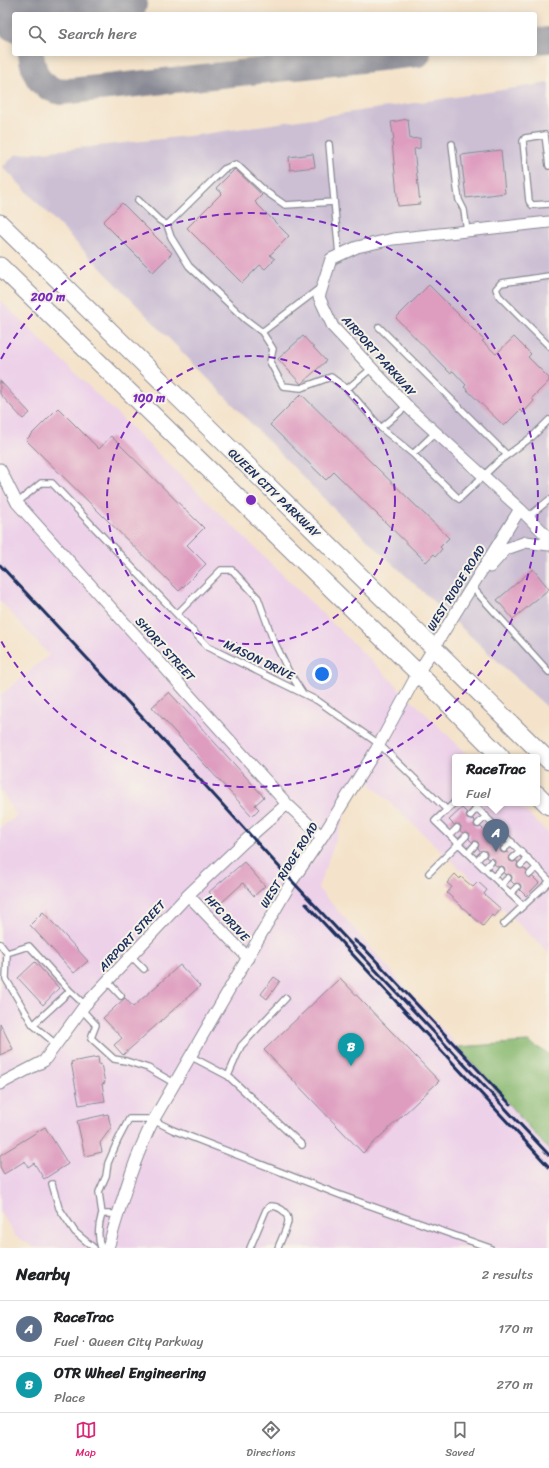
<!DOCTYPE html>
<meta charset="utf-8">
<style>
body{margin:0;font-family:Sriracha,sans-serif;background:#f6f6f6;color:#202124}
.you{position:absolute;left:322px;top:674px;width:14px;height:14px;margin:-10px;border:3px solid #fff;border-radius:50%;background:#1a73e8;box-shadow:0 0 0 6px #1a73e833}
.badge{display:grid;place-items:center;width:26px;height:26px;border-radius:50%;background:#db2777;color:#fff;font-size:13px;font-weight:700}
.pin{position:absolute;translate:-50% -33px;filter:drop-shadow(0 1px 2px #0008)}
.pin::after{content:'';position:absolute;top:21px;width:14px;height:12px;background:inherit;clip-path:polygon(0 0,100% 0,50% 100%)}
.popup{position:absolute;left:452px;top:754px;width:88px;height:52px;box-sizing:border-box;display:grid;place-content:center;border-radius:4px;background:#fff;filter:drop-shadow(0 1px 3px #0005);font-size:13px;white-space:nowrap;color:#757577}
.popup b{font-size:15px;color:#202124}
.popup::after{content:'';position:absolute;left:50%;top:100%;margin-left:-8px;border:8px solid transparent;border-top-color:#fff}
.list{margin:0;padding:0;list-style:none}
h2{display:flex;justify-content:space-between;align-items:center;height:52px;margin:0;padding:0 16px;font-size:17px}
h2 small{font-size:13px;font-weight:400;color:#757577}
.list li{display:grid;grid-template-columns:26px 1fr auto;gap:12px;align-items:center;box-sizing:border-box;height:56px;padding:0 16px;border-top:1px solid #e0e0e0}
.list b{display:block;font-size:15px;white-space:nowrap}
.list p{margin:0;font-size:13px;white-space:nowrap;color:#757577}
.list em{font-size:13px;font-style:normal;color:#757577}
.icon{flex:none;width:22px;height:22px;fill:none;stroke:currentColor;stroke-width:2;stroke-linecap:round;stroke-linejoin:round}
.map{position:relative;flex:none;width:549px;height:1248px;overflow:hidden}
.search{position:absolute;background:#fff;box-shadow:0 2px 10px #0003;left:12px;right:12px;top:12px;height:44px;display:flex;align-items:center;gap:10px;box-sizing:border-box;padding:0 14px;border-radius:4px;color:#757577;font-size:15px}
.sheet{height:164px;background:#fff}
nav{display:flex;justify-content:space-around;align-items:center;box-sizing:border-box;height:56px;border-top:1px solid #e0e0e0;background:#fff;font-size:11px;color:#757577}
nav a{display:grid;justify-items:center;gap:2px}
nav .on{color:#db2777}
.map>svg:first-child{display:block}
</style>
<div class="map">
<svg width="549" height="1248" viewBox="0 0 549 1248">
<rect width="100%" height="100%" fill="#f7f3e8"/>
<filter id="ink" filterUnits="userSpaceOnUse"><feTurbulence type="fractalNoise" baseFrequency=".025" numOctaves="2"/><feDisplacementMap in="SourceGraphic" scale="8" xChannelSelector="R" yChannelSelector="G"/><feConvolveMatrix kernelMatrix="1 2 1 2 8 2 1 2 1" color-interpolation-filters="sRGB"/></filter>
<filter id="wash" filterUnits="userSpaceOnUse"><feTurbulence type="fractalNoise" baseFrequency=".012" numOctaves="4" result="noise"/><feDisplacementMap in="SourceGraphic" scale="16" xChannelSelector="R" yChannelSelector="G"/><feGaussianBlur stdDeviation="0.9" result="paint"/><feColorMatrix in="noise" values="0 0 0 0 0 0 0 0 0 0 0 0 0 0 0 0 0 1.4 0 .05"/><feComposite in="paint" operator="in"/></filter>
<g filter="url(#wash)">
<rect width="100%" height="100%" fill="#f4e3ca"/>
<path fill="#edd1e9" d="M0 300 470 757H455V803H517L549 834V953L360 774 318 888 549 1150V1248H36L15 1236 0 1211V828L17 816 0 789V696L49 655 0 601Z"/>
<path fill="#ccbfd4" d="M549 83V709L334 509 3 167 15 155 197 135Z"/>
<path fill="#8bba72" stroke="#537468" d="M528 1042 549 1054V1150L458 1047Z"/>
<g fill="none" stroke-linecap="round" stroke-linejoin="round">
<path stroke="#888994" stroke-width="26" d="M22 11 23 14
M535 41 549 40
M31 54C34 75 39 87 61 92L418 54"/>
<path stroke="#888994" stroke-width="65" d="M22 11 115 0"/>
</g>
<g id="blocks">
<path fill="#de9cbf" d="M408 119 410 139 420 138V148L414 149 420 204 398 206 392 141 394 140 391 122Z
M501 150 505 193 466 198 461 155Z
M313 154 315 167 290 170 289 157Z
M235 169 262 195 255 202 289 236 270 255 275 259 265 269 260 265 242 283 187 228 222 193 216 188Z
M122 203 172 253 153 272 103 222Z
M429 285 484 340 482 341 496 354 514 337 531 354 528 357 549 378V381L532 398 534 401 523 413 520 410 504 426 464 387 466 385 453 371 450 373 396 318Z
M303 336 326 361 301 384 278 359Z
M0 381 30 413 23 419 0 394Z
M301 394 449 538 440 547 442 549 436 556 434 554 426 562 334 472 326 480 270 425Z
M58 408 99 449 111 436 204 528 187 545 206 564 179 591 26 440Z
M533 569 549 589 513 619 497 600Z
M169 692 264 797 255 805 259 809 252 816 152 707Z
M462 808 467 813 466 816 467 819 470 820 473 819 475 821 474 825 475 827 479 828 481 827 484 830 483 834 484 836 488 837 490 836 493 838 492 841 493 844 496 845 499 844 501 846 500 849 501 852 504 853 507 852 510 855 509 858 510 861 513 862 516 861 518 862 517 866 518 868H524L527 871 526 875 527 877H533L539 883 526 896 520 890 521 886 520 884H514L511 881 512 877 511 875H505L504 873 505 870 504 867 501 866 498 867 494 864 495 861 494 859H488L486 857 487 853 486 851H480L478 848 479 845 478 842 475 841 472 842 469 839 470 835 469 833 465 832 463 833 460 831 461 827 460 825 456 824 454 825 449 820Z
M244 862 265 886 254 896 243 883 220 904 209 892Z
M455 874 460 879 461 877 473 887 478 882 487 890 484 894 501 909 494 917 492 915 483 926 447 893 452 887 447 883Z
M43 912 88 961 74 973 30 925Z
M35 962 59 988 43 1005 18 978Z
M180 965 200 986 123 1055 114 1045 122 1038 103 1018 125 998 133 1007Z
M274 977 280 981 267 999 261 994Z
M340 978 439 1081 363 1153 264 1050Z
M0 1023 13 1049 0 1055Z
M98 1057 99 1065 101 1064 105 1083 102 1084 105 1101 79 1105 71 1062Z
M108 1114 111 1128 100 1143 102 1152 85 1156 77 1121Z
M45 1127 68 1164 44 1179 34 1163 28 1167 25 1161 4 1174 0 1167V1155Z"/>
</g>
</g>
<g filter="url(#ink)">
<use href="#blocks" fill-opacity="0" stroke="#888994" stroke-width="1"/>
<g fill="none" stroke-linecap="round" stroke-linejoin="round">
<defs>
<path id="lane" d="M329 144 339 255
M452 144 457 188 459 200 464 210 467 231
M549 166 545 135 525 138 523 141 529 201 532 205 549 204
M138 200 159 220 167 225 171 237 189 266 245 319 262 332 320 288
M167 225 224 169 236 164 265 191 285 205 334 202
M549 276 501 283 496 289 499 296 549 346
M379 327 507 455
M262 332 273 349 270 362 283 386 301 388 331 377 347 389 372 368
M347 389 381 428 407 406
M381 428 413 454 435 433
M413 454 459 499 498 462 533 436 549 420
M17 503 41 483H52L208 647 318 701 379 744 447 810
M528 517 549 500
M472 587 549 672
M177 614 221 570H232L258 598 272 637 289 672 302 692
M455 802 435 821 523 906 549 882
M472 803 549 880
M470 816 477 808
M478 824 486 816
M487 833 495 825
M450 835 457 828
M496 841 504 834
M504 849 512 842
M468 853 475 845
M513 858 521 851
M476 861 483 854
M521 865 528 858
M484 869 491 862
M429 873 466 836
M530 874 537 867
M493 877 501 870
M501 885 508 878
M510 894 517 887
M504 924 523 906
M0 944 7 953 6 979 33 1025 56 1044
M7 953 29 946 70 991 85 1005
M131 956 144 969
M107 981 121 996
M82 1010 96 1025 91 1038 114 1059 126 1061 148 1068 174 1083
M33 1025 70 991
M190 1056 228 1076 302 1145
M228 1076 241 1046 286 998
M153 1120 173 1130 340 1195 490 1248
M52 1184 59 1208 75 1232 94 1248
M118 1214H102L99 1192 106 1176 108 1163 118 1140 129 1119H154
M101 1248C97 1236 98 1226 102 1214
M250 1248 266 1210 270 1206C278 1206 288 1211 288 1221 288 1226 280 1242 278 1248"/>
<path id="street" d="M549 222 393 239 357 247 331 259 319 297 333 327 411 410 520 509 549 538
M0 469 17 503 287 804 322 837
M490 567 506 549 526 542 549 545
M188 895 248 958
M0 1084 44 1061 85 1005 188 895 245 841 287 804
M108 1248C121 1204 133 1160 154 1119L292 881 322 837 351 790 376 750 418 673 520 509"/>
<path id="primary" d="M0 223 549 761
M0 266 418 673 501 757
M537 794 549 806"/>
</defs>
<use href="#lane" stroke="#888994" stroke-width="8"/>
<use href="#street" stroke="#888994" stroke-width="13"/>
<use href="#primary" stroke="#888994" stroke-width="19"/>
<use href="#lane" stroke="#fff" stroke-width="5.5"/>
<use href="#street" stroke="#fff" stroke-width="11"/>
<use href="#primary" stroke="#fff" stroke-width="17"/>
<path stroke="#1b2f5e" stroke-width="3" d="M0 565 183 761 292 881 549 1155
M306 904 549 1167
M354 940 364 948 510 1104"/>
</g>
</g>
<g fill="none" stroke="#7b2cbf" stroke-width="2" stroke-dasharray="7 5">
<circle cx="251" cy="500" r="144"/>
<path d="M1 359A287 287 0 1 1 1 641"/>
</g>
<g text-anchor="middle" stroke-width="4" stroke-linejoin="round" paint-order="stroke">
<g font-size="12" fill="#1b2f5e" stroke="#f7f3e8">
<text transform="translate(379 356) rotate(48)" y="4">AIRPORT PARKWAY</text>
<text transform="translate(274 493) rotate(44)" y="4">QUEEN CITY PARKWAY</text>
<text transform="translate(456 588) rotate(-58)" y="4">WEST RIDGE ROAD</text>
<text transform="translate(165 649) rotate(48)" y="4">SHORT STREET</text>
<text transform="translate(259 660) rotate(26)" y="4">MASON DRIVE</text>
<text transform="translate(289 865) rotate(-58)" y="4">WEST RIDGE ROAD</text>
<text transform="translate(227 918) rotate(47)" y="4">HFC DRIVE</text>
<text transform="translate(132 936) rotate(-47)" y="4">AIRPORT STREET</text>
</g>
</g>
<circle cx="251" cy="500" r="6" fill="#7b2cbf" stroke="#f7f3e8" stroke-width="2"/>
<g font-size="12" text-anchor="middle" font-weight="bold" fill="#7b2cbf" stroke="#f7f3e8" stroke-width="4" stroke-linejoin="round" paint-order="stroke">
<text x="48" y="301">200 m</text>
<text x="149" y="402">100 m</text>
</g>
</svg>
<div class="you"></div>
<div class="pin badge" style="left:496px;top:852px;background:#5c6f8a">A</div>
<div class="popup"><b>RaceTrac</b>Fuel</div>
<div class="pin badge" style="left:351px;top:1066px;background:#0f9aa8">B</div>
<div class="search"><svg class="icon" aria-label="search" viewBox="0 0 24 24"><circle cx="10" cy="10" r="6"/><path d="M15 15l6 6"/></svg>Search here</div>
</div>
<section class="sheet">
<h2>Nearby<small>2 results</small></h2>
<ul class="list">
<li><span class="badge" style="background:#5c6f8a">A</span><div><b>RaceTrac</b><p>Fuel · Queen City Parkway</p></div><em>170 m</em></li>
<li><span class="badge" style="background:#0f9aa8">B</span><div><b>OTR Wheel Engineering</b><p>Place</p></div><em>270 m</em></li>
</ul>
</section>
<nav>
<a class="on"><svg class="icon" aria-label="map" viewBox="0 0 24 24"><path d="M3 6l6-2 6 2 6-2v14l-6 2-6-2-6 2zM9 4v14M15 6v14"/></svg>Map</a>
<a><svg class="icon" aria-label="directions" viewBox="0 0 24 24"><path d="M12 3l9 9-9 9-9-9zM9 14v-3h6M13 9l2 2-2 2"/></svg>Directions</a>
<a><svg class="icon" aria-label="saved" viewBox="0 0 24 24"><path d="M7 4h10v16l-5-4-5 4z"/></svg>Saved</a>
</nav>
